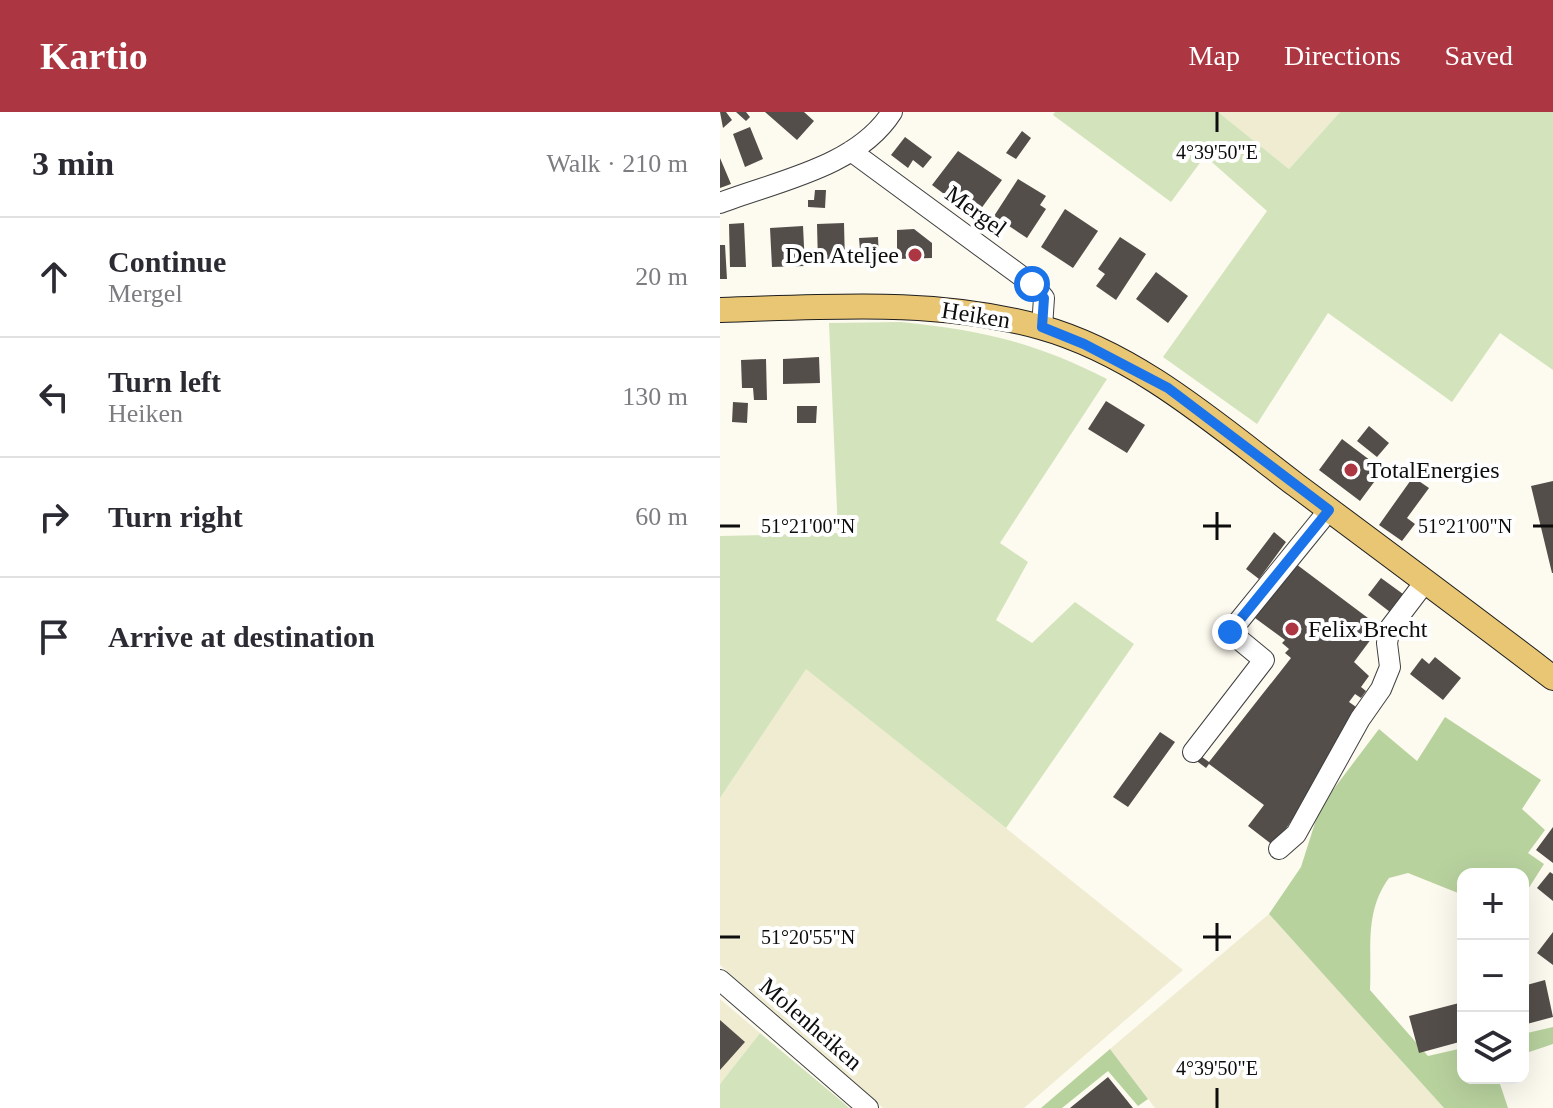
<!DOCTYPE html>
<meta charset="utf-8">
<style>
body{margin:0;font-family:Georgia,serif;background:#f7f7f7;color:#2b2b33}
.controls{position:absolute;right:24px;bottom:24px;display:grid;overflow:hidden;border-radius:16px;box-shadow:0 8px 32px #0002}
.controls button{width:72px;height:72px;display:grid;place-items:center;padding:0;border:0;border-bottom:2px solid #e1e1e2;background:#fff;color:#2b2b33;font:40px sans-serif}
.stop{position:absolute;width:24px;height:24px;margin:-18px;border:6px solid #1a73e8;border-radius:50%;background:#fff}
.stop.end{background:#1a73e8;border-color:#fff;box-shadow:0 2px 8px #0008}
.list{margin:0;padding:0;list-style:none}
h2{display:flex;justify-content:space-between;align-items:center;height:104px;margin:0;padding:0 32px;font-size:34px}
h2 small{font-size:26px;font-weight:400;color:#7c7c81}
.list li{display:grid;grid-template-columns:52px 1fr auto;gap:24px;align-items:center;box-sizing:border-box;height:120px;padding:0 32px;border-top:2px solid #e1e1e2}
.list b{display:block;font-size:30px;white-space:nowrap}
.list p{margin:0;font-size:26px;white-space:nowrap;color:#7c7c81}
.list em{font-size:26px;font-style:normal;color:#7c7c81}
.icon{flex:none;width:44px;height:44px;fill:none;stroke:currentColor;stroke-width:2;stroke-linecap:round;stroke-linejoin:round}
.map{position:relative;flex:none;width:833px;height:996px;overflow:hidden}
header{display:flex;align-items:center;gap:48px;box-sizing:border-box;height:112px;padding:0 40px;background:#ac3641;color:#fff}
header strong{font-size:38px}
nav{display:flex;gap:44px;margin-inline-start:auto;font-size:28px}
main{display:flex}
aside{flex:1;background:#fff}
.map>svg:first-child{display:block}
</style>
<header>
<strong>Kartio</strong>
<nav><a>Map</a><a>Directions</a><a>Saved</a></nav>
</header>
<main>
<aside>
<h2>3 min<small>Walk · 210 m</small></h2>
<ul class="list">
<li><svg class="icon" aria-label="ahead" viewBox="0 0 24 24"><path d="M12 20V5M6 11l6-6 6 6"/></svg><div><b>Continue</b><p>Mergel</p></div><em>20 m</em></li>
<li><svg class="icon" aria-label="left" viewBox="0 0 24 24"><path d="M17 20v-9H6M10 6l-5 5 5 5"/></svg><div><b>Turn left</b><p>Heiken</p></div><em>130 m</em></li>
<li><svg class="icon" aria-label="right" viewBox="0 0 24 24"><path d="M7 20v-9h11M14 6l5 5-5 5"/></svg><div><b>Turn right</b></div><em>60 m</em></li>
<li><svg class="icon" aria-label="arrive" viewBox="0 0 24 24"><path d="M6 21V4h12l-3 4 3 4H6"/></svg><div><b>Arrive at destination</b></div></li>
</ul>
</aside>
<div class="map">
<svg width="833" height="996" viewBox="0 0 833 996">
<rect width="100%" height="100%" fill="#fdfaef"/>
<path fill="#f0ecd2" d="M498 0H620L569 57Z
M86 556 463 858 304 996H163L0 853V686Z
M549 802 599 857 724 996H435L390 937Z
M0 887 40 921 0 972Z"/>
<path fill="#d3e4bc" d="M335 0H498L569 57 620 0H833V258L780 221 732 290 608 201 537 312 443 245 547 99 485 44 451 90 333 3Z
M181 210C260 218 315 230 387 267L280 431 308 450 276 508 312 531 355 490 414 532 286 716 86 557 0 686V424L118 421 109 211Z
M40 921 125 992 129 996H0V972Z"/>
<path fill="#b8d29e" d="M725 605 821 668 802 697 825 718 808 741 824 752 803 785V762H743V783L688 761 669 766C644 800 652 837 650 878L708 944 743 936V966H778L788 996H724L549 802 581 755 600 695 659 617 697 649Z
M833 915V932L803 942V922Z
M390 937 428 987 418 994 388 959 342 996H321Z"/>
<path fill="#544e4b" d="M0 0H6L12 8 3 16Z
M16 0H26L30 5 26 9Z
M45 0H84L94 9 77 28Z
M30 15 43 47 25 55 13 22Z
M302 19 311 26 296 47 286 41Z
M185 25 212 45 203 56 193 48 188 56 171 43Z
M238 39 282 68 255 105 212 73Z
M0 46 11 72 0 76Z
M298 67 326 84 320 93 326 97 307 126 274 104Z
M95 78H106L105 96 88 95V88H94Z
M345 97 378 119 353 156 321 135Z
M24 111 26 155H10L9 112Z
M124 111 125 151 98 152 97 112Z
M83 114 85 154 52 155 50 116Z
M194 117 212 131V146L177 147V118Z
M158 125 159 149 141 150 139 126Z
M400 125 426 142 396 188 376 174 385 162 378 157Z
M0 133H5L7 167H0Z
M436 160 468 184 448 211 416 187Z
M99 245 100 271 63 272V247Z
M46 247 47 288H34L33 276H22L21 248Z
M386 289 425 313 407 341 368 317Z
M13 290 28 291 27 311 12 310Z
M77 294H97L96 311H77Z
M649 314 669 331 657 345 637 329Z
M622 327 663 358 640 389 599 358Z
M693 365 709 376 687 406 695 412 682 429 659 413Z
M833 369V461H832L811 374Z
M554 420 566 430 539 467 526 457Z
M576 452 660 515 634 550 649 564 641 575 646 579 641 586 635 582 629 590 639 597 620 622 627 628 554 734 528 714 544 693 489 652 486 656 474 647 478 642 489 650 571 546 565 541 569 537 562 531 565 528 535 506Z
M661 466 683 482 670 500 648 483Z
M715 545 741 566 723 588 690 562 702 546 709 552Z
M440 620 455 630 408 695 393 685Z
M833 715V751L816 738Z
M830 760 833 762V789L817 776Z
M833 820V853L817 841Z
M825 868 833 905 803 913V874Z
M743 890V929L699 941 689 904Z
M0 908 25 930 0 958Z
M388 965 413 996H350Z"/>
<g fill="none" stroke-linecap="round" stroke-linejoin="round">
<defs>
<path id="minor" d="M131 39 312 172 324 186 322 215
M0 91C57 69 137 55 172 0
M473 640 544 548 510 520 609 398
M559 737 576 722 640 607 661 577 670 555 667 531 670 516 705 470
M0 868 148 996"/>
<path id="major" d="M0 198C107 195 215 186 320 215 417 242 497 313 576 373 662 437 748 501 833 566"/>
</defs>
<use href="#minor" stroke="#404040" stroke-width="22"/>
<use href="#major" stroke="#1e1e1e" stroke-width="26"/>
<use href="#minor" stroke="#fff" stroke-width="20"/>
<use href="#major" stroke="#e8c674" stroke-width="24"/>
</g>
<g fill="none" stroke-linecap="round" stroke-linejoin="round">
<path stroke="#1a73e8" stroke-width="10" d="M312 172 324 186 322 215 364 232 448 276 609 398 510 520"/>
</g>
<path fill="none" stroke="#0d0d0d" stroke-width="3" d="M497 0V20M497 400V428M0 414H20M483 414H511M813 414H833M497 811V839M0 825H20M483 825H511M497 976V996"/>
<g fill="#ac3641" stroke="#fff" stroke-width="3">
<circle cx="195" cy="143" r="8"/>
<circle cx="631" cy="358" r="8"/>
<circle cx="572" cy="517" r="8"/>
</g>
<g text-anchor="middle" stroke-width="8" stroke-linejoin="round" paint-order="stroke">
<g font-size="24" fill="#0d0d0d" stroke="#fff">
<text transform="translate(256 99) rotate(36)" y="8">Mergel</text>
<text transform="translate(256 203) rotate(9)" y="8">Heiken</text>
<text transform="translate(91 912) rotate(41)" y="8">Molenheiken</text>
</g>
<g font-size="24" fill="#0d0d0d" stroke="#fff" text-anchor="start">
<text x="179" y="151" text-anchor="end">Den Ateljee</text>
<text x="647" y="366">TotalEnergies</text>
<text x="588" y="525">Felix Brecht</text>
</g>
</g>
<g font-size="20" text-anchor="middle" fill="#0d0d0d" stroke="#fff" stroke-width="8" stroke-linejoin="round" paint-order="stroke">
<text x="497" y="47">4°39'50"E</text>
<text x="88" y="421">51°21'00"N</text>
<text x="745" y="421">51°21'00"N</text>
<text x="88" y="832">51°20'55"N</text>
<text x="497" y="963">4°39'50"E</text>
</g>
</svg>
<div class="controls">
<button>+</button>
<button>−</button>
<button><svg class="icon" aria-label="layers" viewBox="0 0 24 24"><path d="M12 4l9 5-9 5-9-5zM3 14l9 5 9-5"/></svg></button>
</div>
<div class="stop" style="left:312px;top:172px"></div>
<div class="stop end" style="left:510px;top:520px"></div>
</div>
</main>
